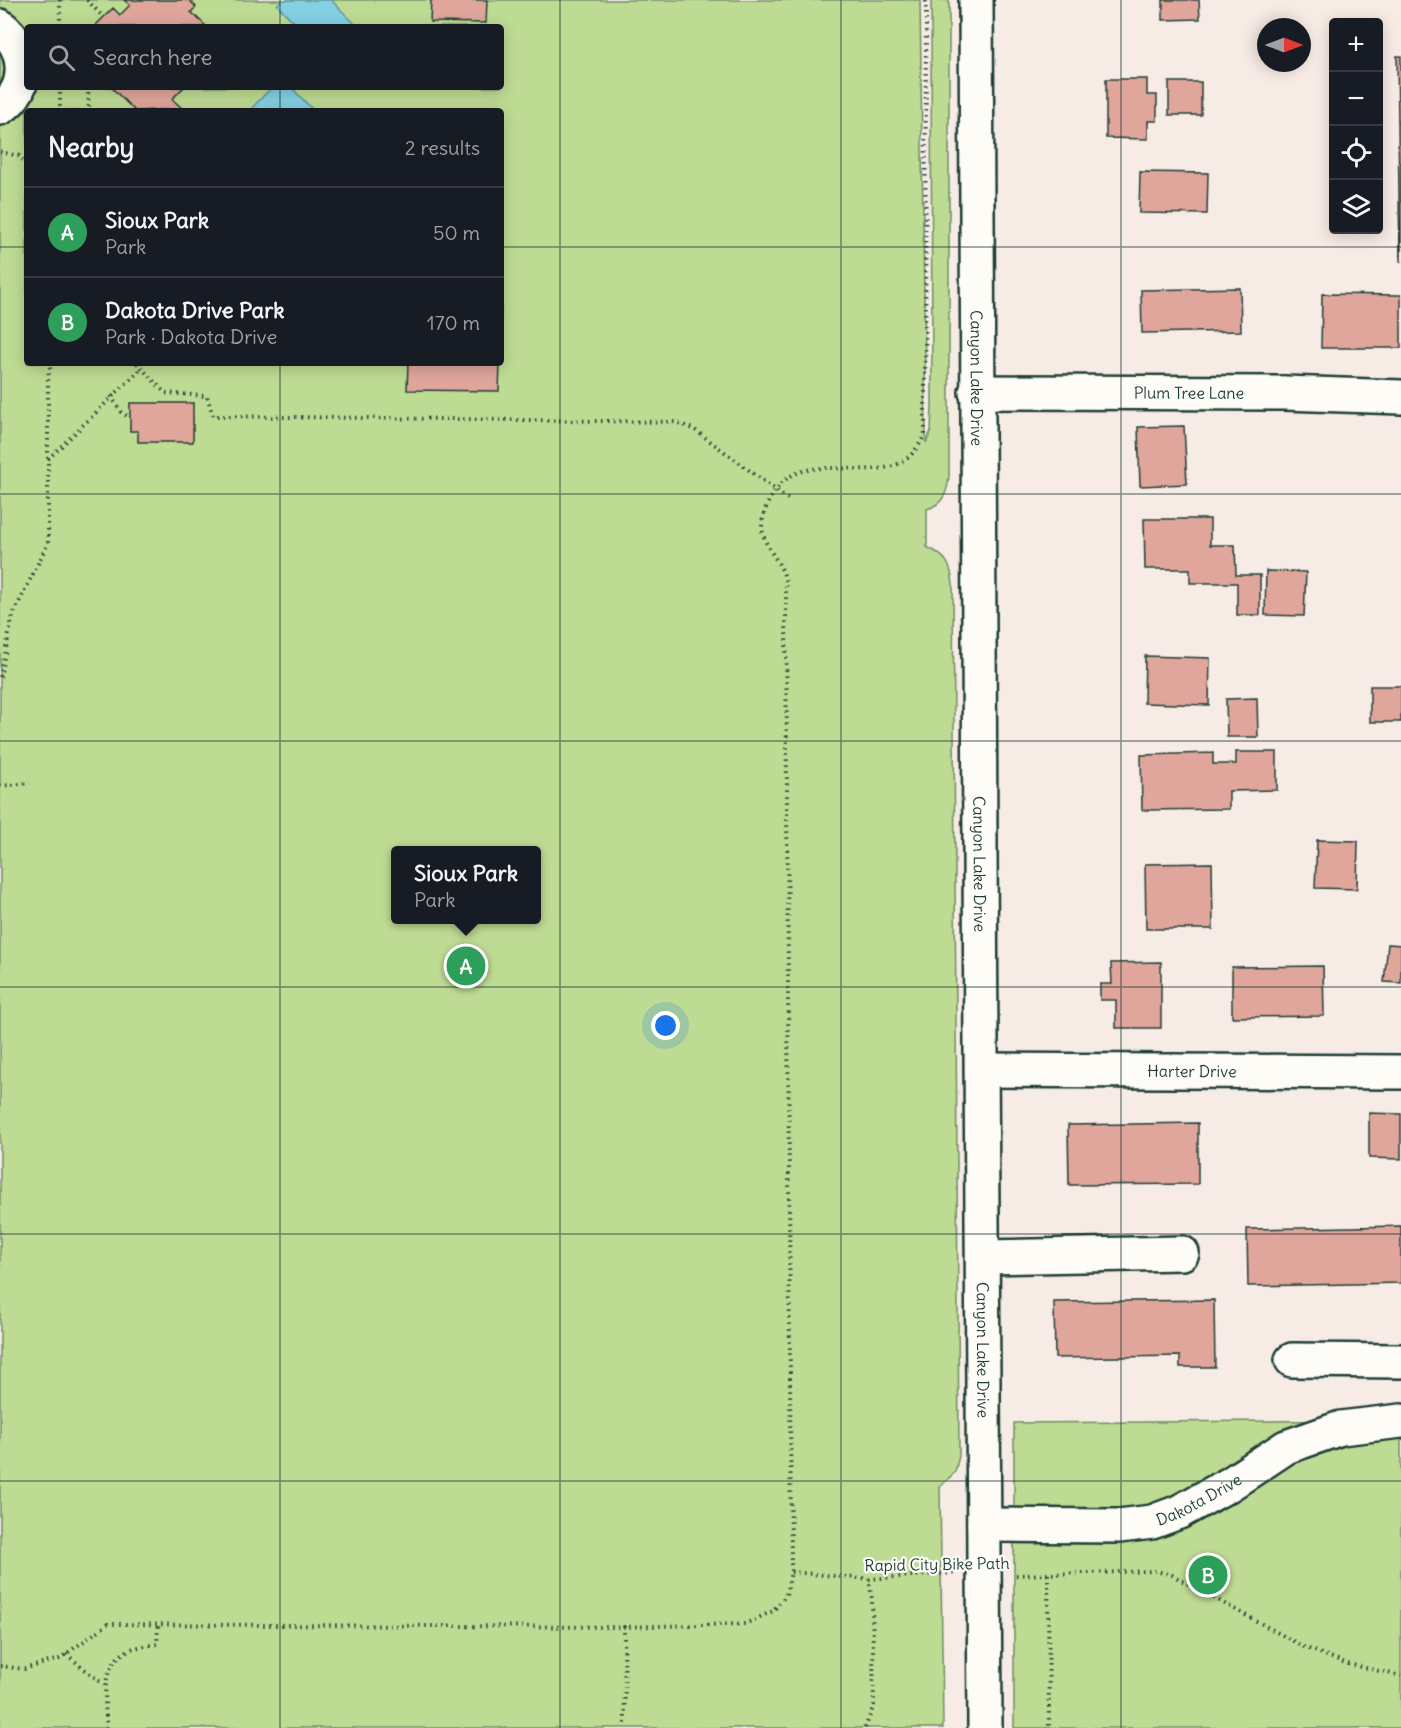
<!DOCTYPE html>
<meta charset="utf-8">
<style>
body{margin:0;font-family:Delius,sans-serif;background:#242831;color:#f1f3f6}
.controls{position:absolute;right:18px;top:18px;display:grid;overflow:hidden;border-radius:6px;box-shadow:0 3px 15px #0003}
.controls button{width:54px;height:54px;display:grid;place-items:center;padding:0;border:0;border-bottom:2px solid #363941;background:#171b24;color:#f1f3f6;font:30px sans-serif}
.compass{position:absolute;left:1257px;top:18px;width:54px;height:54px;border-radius:50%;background:#171b24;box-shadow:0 3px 15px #0003;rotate:90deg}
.you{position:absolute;left:666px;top:1026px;width:21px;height:21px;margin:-15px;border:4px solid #fff;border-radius:50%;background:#1a73e8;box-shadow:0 0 0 9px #1a73e833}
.badge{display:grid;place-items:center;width:39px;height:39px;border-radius:50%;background:#db2777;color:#fff;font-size:20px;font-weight:700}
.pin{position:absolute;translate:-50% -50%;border:3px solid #fff;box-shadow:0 2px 6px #0006}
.popup{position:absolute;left:391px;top:846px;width:150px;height:78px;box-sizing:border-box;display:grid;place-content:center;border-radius:6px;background:#171b24;filter:drop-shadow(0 2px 4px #0005);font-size:20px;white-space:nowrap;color:#9ea1a6}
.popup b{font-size:22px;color:#f1f3f6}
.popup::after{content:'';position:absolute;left:50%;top:100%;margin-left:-12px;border:12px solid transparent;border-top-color:#171b24}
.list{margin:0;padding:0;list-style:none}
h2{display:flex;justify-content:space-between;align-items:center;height:78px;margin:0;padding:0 24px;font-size:26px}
h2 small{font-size:20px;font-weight:400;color:#9ea1a6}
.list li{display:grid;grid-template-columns:39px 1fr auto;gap:18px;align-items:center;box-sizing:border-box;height:90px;padding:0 24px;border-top:2px solid #363941}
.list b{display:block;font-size:22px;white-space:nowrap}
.list p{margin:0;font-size:20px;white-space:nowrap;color:#9ea1a6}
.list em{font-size:20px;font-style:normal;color:#9ea1a6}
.icon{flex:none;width:33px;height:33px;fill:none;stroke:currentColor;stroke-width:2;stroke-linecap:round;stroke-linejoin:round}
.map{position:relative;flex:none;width:1401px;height:1728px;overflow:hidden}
.search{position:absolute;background:#171b24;box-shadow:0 3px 15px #0003;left:24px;top:24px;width:480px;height:66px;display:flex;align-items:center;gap:15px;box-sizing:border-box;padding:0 21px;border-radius:6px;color:#9ea1a6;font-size:22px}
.panel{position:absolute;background:#171b24;box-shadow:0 3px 15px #0003;left:24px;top:108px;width:480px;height:258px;border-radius:6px}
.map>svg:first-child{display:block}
</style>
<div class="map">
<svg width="1401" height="1728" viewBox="0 0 1401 1728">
<rect width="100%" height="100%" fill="#f7ebe5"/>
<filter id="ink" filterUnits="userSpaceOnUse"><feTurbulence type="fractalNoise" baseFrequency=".0167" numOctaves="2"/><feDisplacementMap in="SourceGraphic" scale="12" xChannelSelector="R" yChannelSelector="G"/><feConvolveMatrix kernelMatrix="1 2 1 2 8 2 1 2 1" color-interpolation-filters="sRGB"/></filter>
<g filter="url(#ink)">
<path fill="#bedb93" stroke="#6e8c64" stroke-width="1.5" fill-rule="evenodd" d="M0 0H920L926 443 931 431 932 404 931 0H949V475C948 491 944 504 927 509V547C946 556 951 564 953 584L959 1456 955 1472 940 1487 943 1728H0ZM27 27H501V87H27ZM27 111H501V363H27ZM396 850H536V920H396Z
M1401 1420V1728H1014V1423Z"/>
<path fill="#84d0e3" stroke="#5c959d" stroke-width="1.5" d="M282 0H331L356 25 291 27 295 23 277 5Z
M272 87H291L314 111H249Z"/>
<path fill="#e0a69c" stroke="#1f3d34" stroke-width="1.5" d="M124 0H189L196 7 191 12 207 27H94L113 8 120 15 130 5Z
M431 0H487L486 23 430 22Z
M1163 0H1199L1200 19 1163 20Z
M1397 56H1401V261H1400Z
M1106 79H1147V95H1157V121H1148V139L1106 138Z
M1169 82H1201V115H1169Z
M111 87H184L172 99 183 109 135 111Z
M1140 172 1208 173 1207 214 1139 213Z
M1240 288 1241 331 1142 333 1141 290Z
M1322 294 1401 295V348H1321Z
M408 363H500L499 391 407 390Z
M130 403H193V442H138V431H130Z
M1184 426 1187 484 1140 486 1138 427Z
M1144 519H1210V545H1235L1236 575H1260V615H1237V583H1190V569H1145Z
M1266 571 1306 572 1304 616 1265 615Z
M1145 656 1210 658 1209 705 1144 703Z
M1370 686H1401V722H1370Z
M1257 698 1258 737H1227L1226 699Z
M1236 752H1277V790L1229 791V809L1142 810 1141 755 1213 753V764H1236Z
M1317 840 1358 841 1357 889 1315 888Z
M1212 863 1213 929H1146L1145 864Z
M1388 944 1401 945V983L1384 982Z
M1161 962V1028H1116V1000H1100V984H1112L1111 963Z
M1323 966 1324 1016 1232 1017V967Z
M1369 1113 1401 1114V1159L1369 1158Z
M1198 1123V1184L1069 1185 1068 1125Z
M1401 1226V1283L1248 1286 1247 1229Z
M1214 1300 1215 1367H1180V1356L1055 1358 1054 1302Z"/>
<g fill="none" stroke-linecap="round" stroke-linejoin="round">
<defs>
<g id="minor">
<path id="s1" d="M976 0C976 576 983 1152 985 1728"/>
<path d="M0 26C27 46 32 89 0 108"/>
<path id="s2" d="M976 392 1284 393 1401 397"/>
<path id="s3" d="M982 1070 1401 1072"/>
<path d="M983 1257 1182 1253"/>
<path d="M1292 1360 1401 1361"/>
<path id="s4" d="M984 1525 1119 1526 1152 1522 1179 1512 1230 1484 1286 1447 1341 1428 1401 1421"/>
</g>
</defs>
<use href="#minor" stroke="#1f3d34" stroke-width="38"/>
<path stroke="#1f3d34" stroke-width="4" stroke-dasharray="1.5 4.5" stroke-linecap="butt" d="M60 0V27
M87 0 103 17
M60 87V111
M88 87 89 111
M0 152 19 156 27 164
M137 363 165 393 207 396 213 416 676 422 695 430 788 499
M111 396 121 412 130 418
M48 459 142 368
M0 677 13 615 48 543V377L51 363
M0 786 30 783
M791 1572 869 1579 955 1573
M1048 1574 1049 1728
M1016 1575 1156 1571 1172 1575 1304 1647 1348 1664 1401 1676
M624 1626 625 1728
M66 1654 104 1685
M0 1666 24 1669 59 1659 108 1624 615 1627 745 1624 773 1611 786 1595 791 1572 786 596C786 590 786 584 785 578 780 560 764 548 762 528 762 517 766 506 771 497 798 449 851 478 893 466 909 461 918 448 925 434L926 0
M107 1728C105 1701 99 1664 129 1650 137 1646 149 1646 157 1644L158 1625
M865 1728 874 1705 872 1599 869 1579"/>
<use href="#minor" stroke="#fdfcf7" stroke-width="33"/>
</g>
</g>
<path fill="none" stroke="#1f3d34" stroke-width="1.5" stroke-opacity="0.55" d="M280 0V27M560 0V1728M841 0V1728M1121 0V1728M280 87V111M0 247H27M501 247H1401M280 363V1728M0 494H1401M0 741H1401M0 987H1401M0 1234H1401M0 1481H1401"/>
<g text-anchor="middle" stroke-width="4.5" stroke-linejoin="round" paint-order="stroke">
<g font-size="16" fill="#1f3d34" stroke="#fdfcf7">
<text dy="6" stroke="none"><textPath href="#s1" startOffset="378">Canyon Lake Drive</textPath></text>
<text dy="6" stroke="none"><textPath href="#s2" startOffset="213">Plum Tree Lane</textPath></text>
<text dy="6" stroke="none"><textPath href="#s1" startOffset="864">Canyon Lake Drive</textPath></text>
<text dy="6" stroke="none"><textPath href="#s3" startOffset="210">Harter Drive</textPath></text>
<text dy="6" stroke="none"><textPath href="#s1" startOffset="1350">Canyon Lake Drive</textPath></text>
<text dy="6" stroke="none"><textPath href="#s4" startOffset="220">Dakota Drive</textPath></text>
<text transform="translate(937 1564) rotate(-1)" y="6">Rapid City Bike Path</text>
</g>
</g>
</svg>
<div class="controls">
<button>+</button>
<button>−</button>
<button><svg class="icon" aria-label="locate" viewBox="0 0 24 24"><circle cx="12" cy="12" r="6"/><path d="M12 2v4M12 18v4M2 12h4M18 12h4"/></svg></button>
<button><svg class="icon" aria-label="layers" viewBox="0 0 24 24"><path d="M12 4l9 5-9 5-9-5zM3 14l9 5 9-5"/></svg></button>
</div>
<svg class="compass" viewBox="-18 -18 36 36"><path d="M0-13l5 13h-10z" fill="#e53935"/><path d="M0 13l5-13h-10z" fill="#9ea1a6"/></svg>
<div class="you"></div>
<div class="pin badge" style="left:466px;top:966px;background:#2e9e5b">A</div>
<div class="popup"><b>Sioux Park</b>Park</div>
<div class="pin badge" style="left:1208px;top:1575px;background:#2e9e5b">B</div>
<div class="search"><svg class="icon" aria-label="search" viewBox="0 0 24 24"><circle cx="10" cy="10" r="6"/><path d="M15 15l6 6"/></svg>Search here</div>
<section class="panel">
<h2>Nearby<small>2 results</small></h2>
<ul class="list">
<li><span class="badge" style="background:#2e9e5b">A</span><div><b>Sioux Park</b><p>Park</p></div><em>50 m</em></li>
<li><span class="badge" style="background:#2e9e5b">B</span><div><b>Dakota Drive Park</b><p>Park · Dakota Drive</p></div><em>170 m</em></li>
</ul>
</section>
</div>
